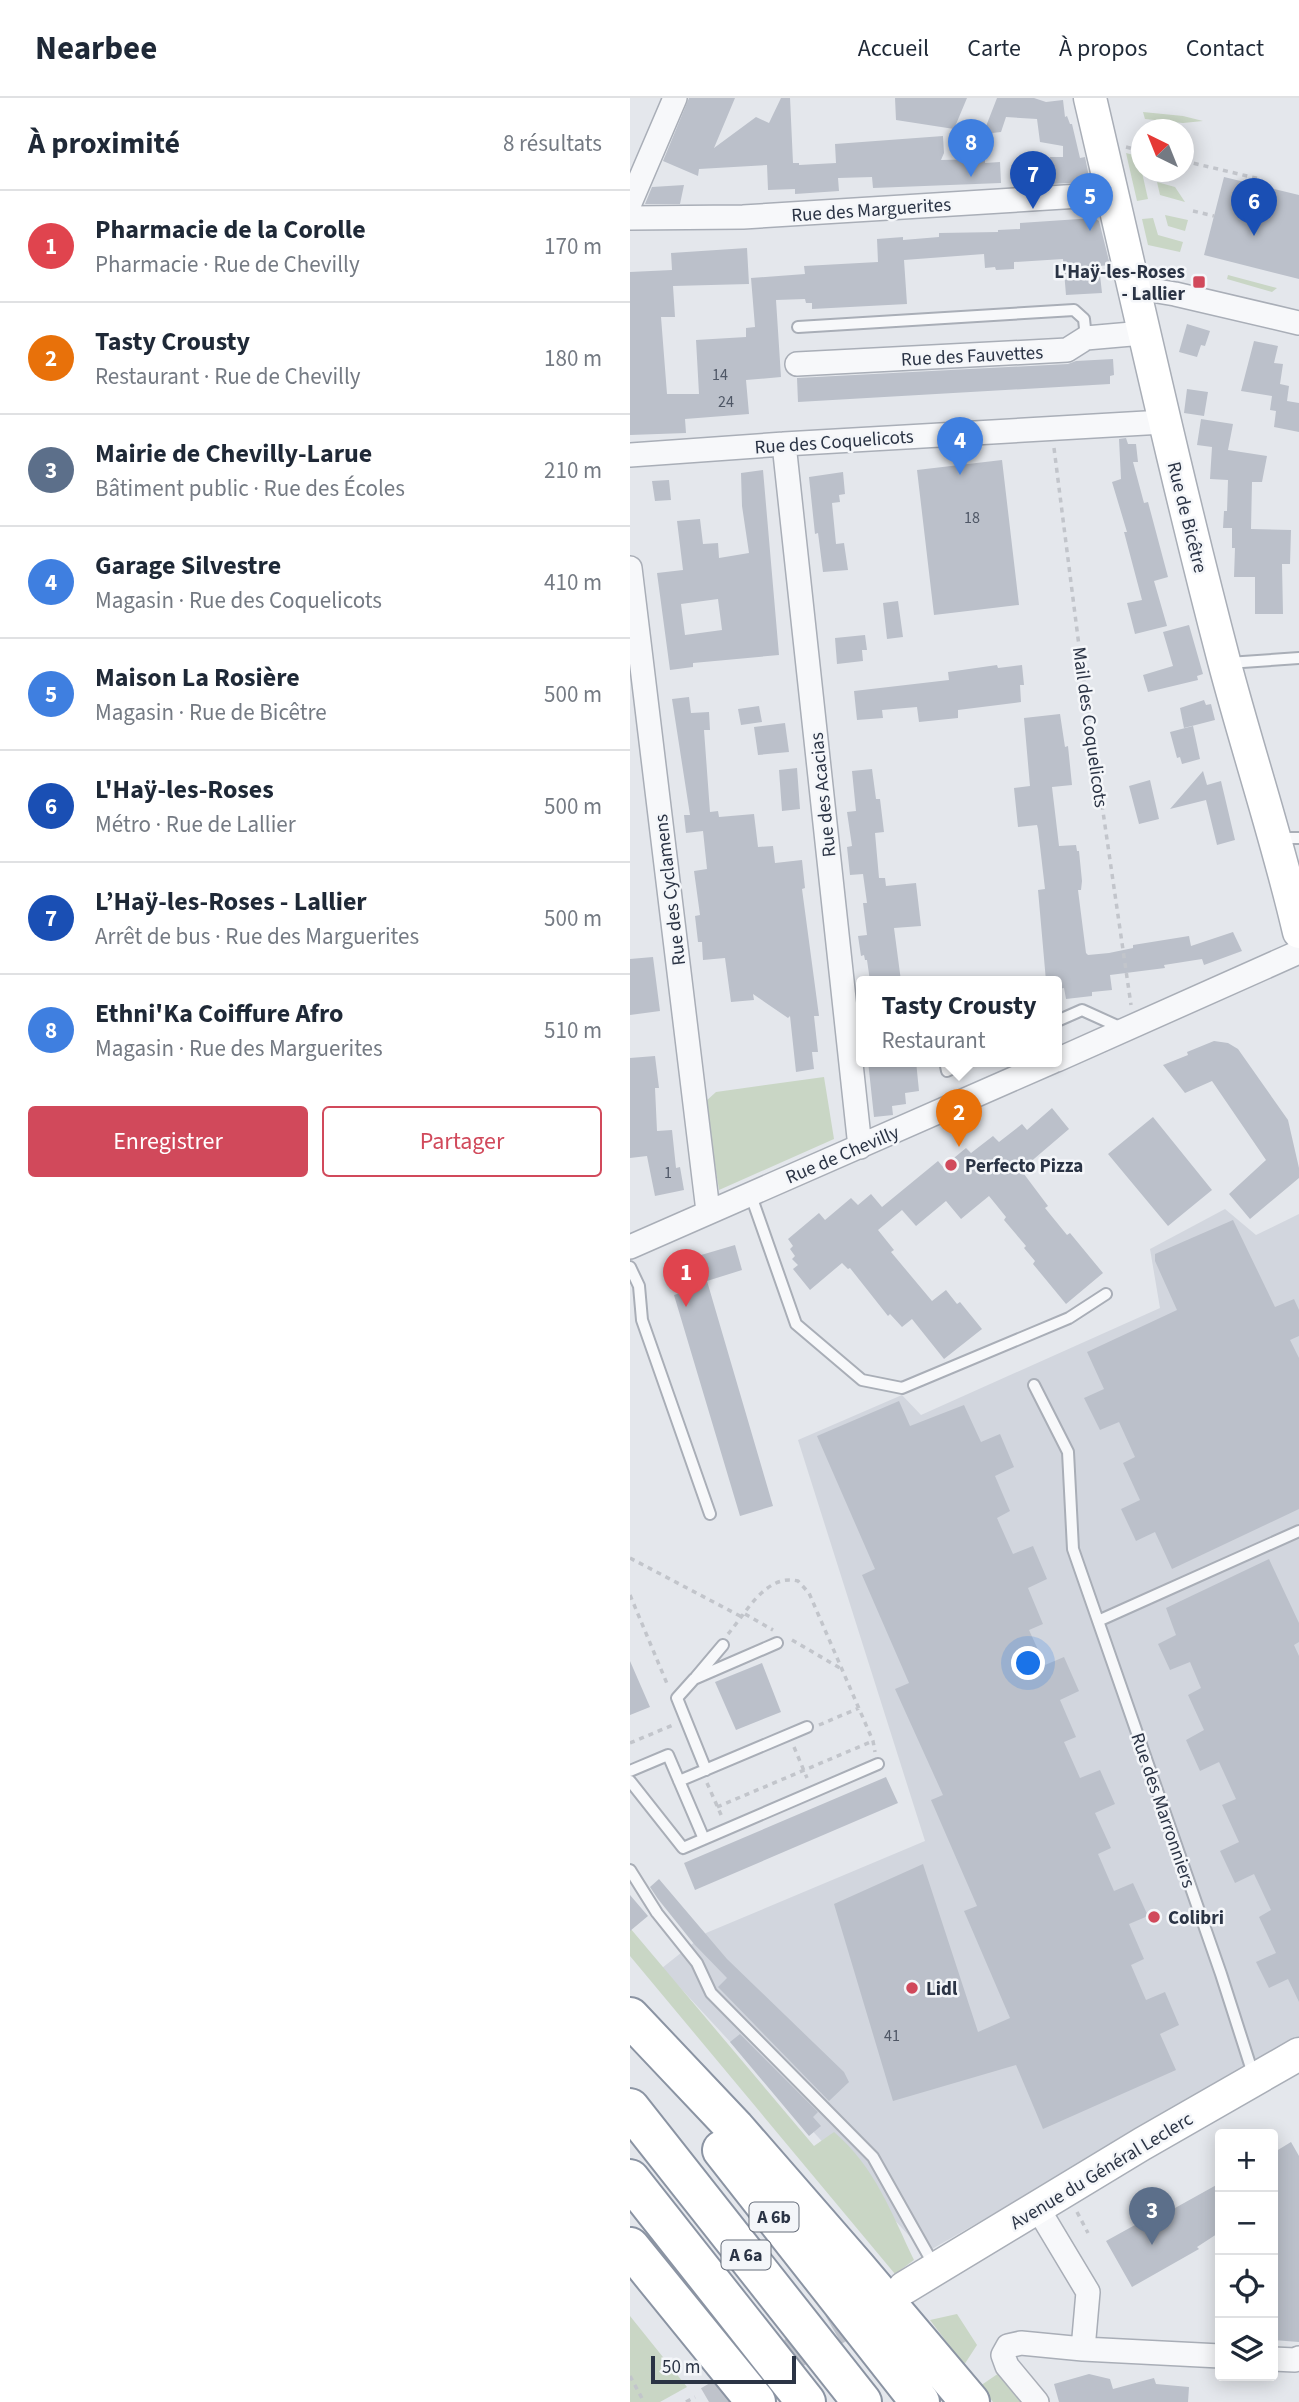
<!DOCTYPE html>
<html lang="fr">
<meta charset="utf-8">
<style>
body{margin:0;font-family:"Source Sans 3",sans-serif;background:#f6f6f7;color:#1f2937}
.controls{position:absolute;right:21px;bottom:21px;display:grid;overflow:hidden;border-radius:7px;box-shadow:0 4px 18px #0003}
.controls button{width:63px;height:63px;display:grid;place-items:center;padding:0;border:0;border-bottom:2px solid #e0e1e3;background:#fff;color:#1f2937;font:35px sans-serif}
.compass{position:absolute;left:501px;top:21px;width:63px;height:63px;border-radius:50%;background:#fff;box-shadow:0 4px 18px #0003;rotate:317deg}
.scale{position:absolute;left:21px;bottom:18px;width:145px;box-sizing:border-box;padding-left:7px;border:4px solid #2b3445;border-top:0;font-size:19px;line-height:24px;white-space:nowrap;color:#2b3445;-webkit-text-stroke:5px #f4f6f9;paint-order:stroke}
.you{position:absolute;left:399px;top:1566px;width:24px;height:24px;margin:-18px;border:5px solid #fff;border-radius:50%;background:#1a73e8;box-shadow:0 0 0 10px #1a73e833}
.badge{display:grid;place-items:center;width:46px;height:46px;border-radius:50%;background:#d1495b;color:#fff;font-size:23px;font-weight:700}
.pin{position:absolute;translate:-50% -58px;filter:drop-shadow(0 2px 4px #0008)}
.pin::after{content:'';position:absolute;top:37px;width:24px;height:21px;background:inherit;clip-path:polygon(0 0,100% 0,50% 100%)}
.popup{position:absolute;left:226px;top:878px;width:206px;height:91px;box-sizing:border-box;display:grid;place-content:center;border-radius:7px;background:#fff;filter:drop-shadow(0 2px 5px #0005);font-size:23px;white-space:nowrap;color:#747a83}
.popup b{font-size:26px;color:#1f2937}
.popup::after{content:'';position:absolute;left:50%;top:100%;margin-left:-14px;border:14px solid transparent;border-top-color:#fff}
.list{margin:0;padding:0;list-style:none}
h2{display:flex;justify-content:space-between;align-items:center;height:91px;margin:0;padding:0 28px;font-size:30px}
h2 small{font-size:23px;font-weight:400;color:#747a83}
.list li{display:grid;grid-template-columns:46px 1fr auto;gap:21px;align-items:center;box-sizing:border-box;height:112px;padding:0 28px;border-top:2px solid #e0e1e3}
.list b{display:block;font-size:26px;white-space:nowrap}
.list p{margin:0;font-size:23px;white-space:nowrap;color:#747a83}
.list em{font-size:23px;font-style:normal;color:#747a83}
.actions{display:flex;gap:14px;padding:21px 28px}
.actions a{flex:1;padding:16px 0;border:2px solid #d1495b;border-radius:7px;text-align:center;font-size:24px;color:#d1495b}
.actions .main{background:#d1495b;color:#fff}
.icon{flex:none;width:38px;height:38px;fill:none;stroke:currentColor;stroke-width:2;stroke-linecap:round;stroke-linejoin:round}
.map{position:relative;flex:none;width:669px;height:2304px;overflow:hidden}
header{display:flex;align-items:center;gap:42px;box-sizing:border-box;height:98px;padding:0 35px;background:#fff;border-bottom:2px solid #e0e1e3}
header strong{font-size:33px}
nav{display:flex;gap:38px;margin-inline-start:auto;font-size:24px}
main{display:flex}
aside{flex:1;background:#fff}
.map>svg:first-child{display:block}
</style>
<header>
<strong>Nearbee</strong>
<nav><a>Accueil</a><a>Carte</a><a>À propos</a><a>Contact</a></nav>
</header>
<main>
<aside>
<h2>À proximité<small>8 résultats</small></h2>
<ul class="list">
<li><span class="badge" style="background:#e0444e">1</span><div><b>Pharmacie de la Corolle</b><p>Pharmacie · Rue de Chevilly</p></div><em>170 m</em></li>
<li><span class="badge" style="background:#e8710a">2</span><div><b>Tasty Crousty</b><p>Restaurant · Rue de Chevilly</p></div><em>180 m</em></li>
<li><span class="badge" style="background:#5c6f8a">3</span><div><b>Mairie de Chevilly-Larue</b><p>Bâtiment public · Rue des Écoles</p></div><em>210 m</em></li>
<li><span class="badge" style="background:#3f7fe0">4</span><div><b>Garage Silvestre</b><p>Magasin · Rue des Coquelicots</p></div><em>410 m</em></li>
<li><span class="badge" style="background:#3f7fe0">5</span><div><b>Maison La Rosière</b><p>Magasin · Rue de Bicêtre</p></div><em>500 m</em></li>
<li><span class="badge" style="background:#1a4fb4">6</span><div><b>L'Haÿ-les-Roses</b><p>Métro · Rue de Lallier</p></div><em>500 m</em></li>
<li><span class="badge" style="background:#1a4fb4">7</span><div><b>L’Haÿ-les-Roses - Lallier</b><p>Arrêt de bus · Rue des Marguerites</p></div><em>500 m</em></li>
<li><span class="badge" style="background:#3f7fe0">8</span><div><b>Ethni'Ka Coiffure Afro</b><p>Magasin · Rue des Marguerites</p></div><em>510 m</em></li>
</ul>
<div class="actions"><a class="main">Enregistrer</a><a>Partager</a></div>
</aside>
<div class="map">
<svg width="669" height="2304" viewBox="0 0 669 2304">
<rect width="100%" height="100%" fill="#e4e7ec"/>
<path fill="#d2d6de" d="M595 1111 626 1137 669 1116V1941L295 2155 32 1870 76 1835 295 1743 168 1342 272 1297 291 1317 530 1210 520 1151Z"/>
<path fill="#c9d6c5" d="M513 14 553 18 573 23 553 25 515 21Z
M496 55 511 59V70L518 101 507 103Z
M527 84 545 89 555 104 530 97Z
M535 117 558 122 555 133 538 128Z
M523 120 528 137 553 144 550 154 518 147 512 121Z
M598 177 647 190 642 194 597 181Z
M194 979 204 1041 89 1092 75 1004 86 994Z
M0 1830 184 2048 204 2034C245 2069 261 2114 284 2162L265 2176 0 1858Z
M327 2216 347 2247 334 2267 300 2222Z
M0 2218 57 2289 30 2304H0Z
M369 2275 391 2304H363L350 2288Z"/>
<path fill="#bbc0ca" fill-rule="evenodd" d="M59 0H105L84 50 126 19 139 25 151 0H160L163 65H169V67L206 65 205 46 313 38 314 55 311 62 355 61V65L370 64 371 85 243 90 242 79 208 80 209 93 165 96V91L138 92 137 67 69 71 68 78 33 63Z
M265 0H337L324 31 266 22Z
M367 0H404L416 4 433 2 435 19 437 18 440 26H442L450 60 455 59 459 79 456 84 421 86 420 59H433V48L410 44 407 21 376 19 371 34 353 36Z
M594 79 669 97V181L574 157Z
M54 87 50 106H15L22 89Z
M464 120 469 123 480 167 469 168 472 195 436 197 433 161 384 164V171L366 172 365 169 355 170 354 156 274 162 277 206 182 211V205H176L175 201 146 202 151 279 116 282 119 316 55 321 56 335 0 337V174L42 172 41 155 117 150 119 186 43 188 45 219H31L37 296H69L66 242 116 239V230L125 229 121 180 175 176 174 168 248 164 247 141 273 139V142L309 139V135L368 134V132L390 131V125Z
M557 226 580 233 575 248 571 247 567 259 549 254Z
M624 243 648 248 644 265 653 266 650 286 659 288 657 303 669 305V334L644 329 646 313 640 312 642 298 611 293Z
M483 261 484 277 480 278V286L168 304 167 280 438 266 446 263Z
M557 291 578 294 574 318 554 315Z
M571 321 603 326 598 352 637 358 632 384H622L621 431 661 432 660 466H652L653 516H625V479H604L605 450H602V430H593L594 413H597L598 382 580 381 582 349 567 347Z
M496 340 498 346H506L508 364H503L514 405 518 404 538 479 524 483 537 528 505 536 497 505 512 502 494 434H497L482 384 491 381 489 341Z
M372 362 389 507 304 517 287 372Z
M133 372 149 557 63 565V569L40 572 27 475 53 472 47 423 70 421 73 446 88 445 89 460 119 455 112 408 111 375ZM88 501 92 532 55 537 51 506Z
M213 374 215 396 209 397 210 404 202 405 206 446 214 445 218 472 193 474 188 435 185 436 179 379Z
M39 382 41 402 25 403 22 383Z
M268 503 273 539 257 541 253 505Z
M559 527 573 576 567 578 568 582 518 594 513 577 543 568 533 534Z
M235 537 237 552H232L233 563 207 566 205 540Z
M367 567 368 570 392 567 394 587H390L391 604 328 612V620L289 624 287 609 252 612 253 620 227 622 224 593 319 582 318 574Z
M59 599 61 615 79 614 80 632H74L80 714 88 713 89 719 124 716 128 749 143 748 145 765 172 762 175 790 172 791 189 918H184L188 954H182L184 971 166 974 160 918 158 920 123 896 124 902 101 904 95 860 73 862 72 844H68L65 818 70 817 64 773 77 771 73 733 56 735 54 717H60L42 601Z
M574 602 576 607 581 606 585 622 554 630 550 610Z
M129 608 132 624 111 627 108 611Z
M430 616 435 649 438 648 442 687 422 689 429 748 446 747 447 753H449L452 783 451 792H448L456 855 458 857 479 855 503 850V847L559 838 561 848 603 834 612 853 574 867 572 861 534 867 535 870 480 877 482 892 462 894V898L436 901 434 890 428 891 427 883H416L408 792 415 791 408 731 407 727 388 729 384 690 400 688 394 620Z
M155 625 159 654 128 657 124 629Z
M563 628 570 661 552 666 550 659 547 660 540 634Z
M167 670 170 711 152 713 149 672Z
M242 671 246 701H250L254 734 245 735 249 780H255L256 788 286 785 291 828 264 830 271 883H240L237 862H235L234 857 231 858 228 838 237 837 233 805H237L233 776 220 777 217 749 222 748 217 714 226 713 222 673Z
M573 673 577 687 591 683 605 742 587 747 576 702 540 711Z
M520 682 529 721 509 726 499 688Z
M23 859 30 913 0 917V861Z
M584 943 598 945 608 951 658 1022 669 1070V1080L620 1121 599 1096 636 1062 582 983 555 995 533 967 558 957 557 954Z
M25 958 29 990H25L27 1033 42 1032 46 1070 50 1069 54 1092 25 1098 17 1058 0 1060V960Z
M238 963H286L289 993 275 995 276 1006 262 1008 263 1017 244 1019Z
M422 1010 439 1031 391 1072 418 1108 415 1110 437 1137 440 1135 473 1175 436 1206 403 1166 405 1163 394 1150 396 1148 374 1122 376 1119 359 1098 331 1121 316 1103 286 1128 272 1112 248 1132 264 1152 261 1154 302 1203 316 1192 327 1206 330 1204 352 1231 314 1261 282 1221 272 1229 260 1216 258 1218 220 1170 218 1171 212 1165 180 1192 163 1171 168 1167 162 1161 165 1158 160 1151 163 1148 158 1141 189 1115 195 1122 221 1100 228 1107 241 1096 252 1109 308 1063 313 1069 336 1050 341 1055 363 1038 369 1044 392 1026 397 1032Z
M523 1019 582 1092 538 1128 478 1056Z
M603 1122 645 1209 664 1201 669 1212V1238L660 1242 669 1260V1411L542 1471 525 1434 506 1443 491 1411 510 1402 493 1365 505 1359 489 1324 470 1332 454 1300 474 1291 457 1254 547 1212 525 1163V1156Z
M105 1147 112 1172 77 1183 143 1408 110 1418 44 1197 53 1194 44 1165Z
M269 1303 280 1328 334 1307 351 1344 370 1336 384 1369 365 1378 380 1413 367 1420 383 1456 403 1448 417 1481 398 1490 413 1526 399 1532 415 1567 434 1559 449 1593 430 1602 446 1639 434 1644 450 1680 470 1672 485 1706 465 1715 481 1750 468 1756 484 1793 503 1785 518 1818 499 1826 514 1861 501 1867 516 1902 535 1894 549 1927 530 1936 546 1972 413 2031 386 1967 263 2003 204 1806 293 1766 348 1934 380 1920 334 1813 347 1808 301 1702 313 1697 265 1591 279 1585 232 1477 245 1471 187 1338Z
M639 1461 669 1525V1544L664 1547 669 1558V1904L658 1881 639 1890 626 1864 646 1855 629 1819 641 1812 624 1776 605 1785 590 1753 609 1744 592 1707 606 1701 589 1664 570 1673 556 1642 574 1632 558 1597 571 1590 560 1564 540 1572 528 1546 546 1537 536 1510Z
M0 1563 20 1609 0 1617Z
M132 1565 151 1614 106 1632 85 1584Z
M256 1679 268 1705 65 1792 54 1765Z
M29 1781 97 1861 214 1974 219 1984 199 2003 88 1889 97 1880 64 1846 28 1801 20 1789Z
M0 1797 18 1818 0 1833Z
M110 1936 188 2014 183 2019 191 2028 179 2038 100 1944Z
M661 2044 669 2058V2244L643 2242 646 2193H643V2055Z
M590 2085V2134L567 2149 569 2151 502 2189 476 2143 543 2106 545 2110Z
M459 2276 480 2281 483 2291 524 2280 526 2286 559 2289 558 2304H429L424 2286Z"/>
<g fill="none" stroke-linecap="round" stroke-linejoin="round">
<path stroke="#bfc3cb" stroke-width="32" stroke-dasharray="32 16" stroke-linecap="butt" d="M79 2304 243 2209"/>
<defs>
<path id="lane" d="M168 229 444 212 454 221 456 240
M598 565 669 560
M648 740H669
M427 923 452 912 494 931
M315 963 317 973 338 963
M120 1095 166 1226 232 1282 272 1290 439 1220 476 1196
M0 1169 9 1188 12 1222 80 1416
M404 1287 438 1354 443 1451 591 1876 624 1979
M468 1523 669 1433
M66 1579 93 1547
M76 1672 47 1600 64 1581 147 1545
M0 1673 38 1657 74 1741
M0 1683 53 1750 248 1666
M49 1683 177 1629
M0 1772 27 1815 67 1865 81 1895 243 2059 305 2169"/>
<path id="street" d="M0 105 45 0
M0 120 113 119 482 96
M503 189 545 196 669 225
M167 266 437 252 456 240 513 235
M154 346 230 1049
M0 357 154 346 533 324
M0 470 78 1113
M427 962 669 854
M0 1149 424 963
M407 2109 458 2194 453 2251 590 2258
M643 2261 665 2262 669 2260
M407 2304 377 2268 373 2257 378 2248 391 2245 453 2251"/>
<path id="secondary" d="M460 0C504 188 545 376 594 563 618 654 648 743 669 834
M274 2190 512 2046 669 1956"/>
<path id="highway" d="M0 1919 105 2030 226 2169 340 2304
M0 2010 232 2304
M92 2052 290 2304
M0 2081 176 2304
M0 2149 126 2304"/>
</defs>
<use href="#lane" stroke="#a9aeb7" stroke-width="14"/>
<use href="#street" stroke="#a9aeb7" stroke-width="26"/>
<use href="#secondary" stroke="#a9aeb7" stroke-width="35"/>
<use href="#highway" stroke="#8b94a3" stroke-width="42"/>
<path stroke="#c2c5cb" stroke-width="3.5" stroke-dasharray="5 5" stroke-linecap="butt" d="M496 49 512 53
M554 63 630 81 629 87
M563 113 584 118
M424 350 449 548 501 907
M0 1460 112 1519
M0 1497 38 1588
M115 1516 143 1532
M98 1536C116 1515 136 1475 168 1483L179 1495 243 1643 245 1654
M162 1542 210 1570
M189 1627 229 1610
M0 1645 43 1627
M164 1649 177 1680
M77 1685 92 1719
M87 1709 243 1643
M447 2114 458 2135
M0 2278 14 2304
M56 2304 65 2299"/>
<use href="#lane" stroke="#f7f8fa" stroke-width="10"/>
<use href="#street" stroke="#f7f8fa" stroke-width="23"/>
<use href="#secondary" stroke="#fff" stroke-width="32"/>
<use href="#highway" stroke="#fff" stroke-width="38"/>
</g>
<g fill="#d1495b" stroke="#f4f6f9" stroke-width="2.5">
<rect x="562" y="177" width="14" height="14" rx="3.5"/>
<circle cx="321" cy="1067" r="7"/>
<circle cx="524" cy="1819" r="7"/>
<circle cx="282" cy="1890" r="7"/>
</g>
<g text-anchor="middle" stroke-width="5" stroke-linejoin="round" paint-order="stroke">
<g font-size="16" fill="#4f5766">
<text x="90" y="282">14</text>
<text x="96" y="309">24</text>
<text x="342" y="425">18</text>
<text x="38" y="1080">1</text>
<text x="262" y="1943">41</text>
</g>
<g fill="#f4f6f9" stroke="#676e7b" stroke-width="2">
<rect x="119.5" y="2104.5" width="49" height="29" rx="5"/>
<rect x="91.5" y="2142.5" width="49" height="29" rx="5"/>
</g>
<g font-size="18" font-weight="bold" fill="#2b3445">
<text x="144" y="2125">A 6b</text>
<text x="116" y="2163">A 6a</text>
</g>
<g font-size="19" fill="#2b3445" stroke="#f4f6f9">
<text transform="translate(241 111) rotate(-4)" y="7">Rue des Marguerites</text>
<text transform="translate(342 257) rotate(-3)" y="7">Rue des Fauvettes</text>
<text transform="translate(204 343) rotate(-4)" y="7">Rue des Coquelicots</text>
<text transform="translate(558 419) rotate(76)" y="7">Rue de Bicêtre</text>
<text transform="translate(461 629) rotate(82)" y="7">Mail des Coquelicots</text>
<text transform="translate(192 697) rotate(-96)" y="7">Rue des Acacias</text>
<text transform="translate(39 792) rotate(-97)" y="7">Rue des Cyclamens</text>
<text transform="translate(212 1056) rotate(-23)" y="7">Rue de Chevilly</text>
<text transform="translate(534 1712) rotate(71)" y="7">Rue des Marronniers</text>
<text transform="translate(471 2072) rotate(-31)" y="7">Avenue du Général Leclerc</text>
</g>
<g font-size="19" font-weight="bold" fill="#2b3445" stroke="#f4f6f9" text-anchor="start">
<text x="555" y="180" text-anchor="end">L'Haÿ-les-Roses<tspan x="555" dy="22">- Lallier</tspan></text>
<text x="335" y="1074">Perfecto Pizza</text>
<text x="538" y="1826">Colibri</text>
<text x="296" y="1897">Lidl</text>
</g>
</g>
</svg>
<div class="controls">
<button>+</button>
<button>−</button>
<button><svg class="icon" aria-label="locate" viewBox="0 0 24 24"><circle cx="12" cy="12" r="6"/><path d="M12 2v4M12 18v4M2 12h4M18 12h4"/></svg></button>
<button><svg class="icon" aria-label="layers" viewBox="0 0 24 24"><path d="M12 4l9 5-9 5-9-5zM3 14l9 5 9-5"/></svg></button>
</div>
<svg class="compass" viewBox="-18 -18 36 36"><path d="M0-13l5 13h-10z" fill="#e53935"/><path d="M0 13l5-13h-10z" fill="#747a83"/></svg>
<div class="scale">50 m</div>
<div class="you"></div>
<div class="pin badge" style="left:56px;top:1209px;background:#e0444e">1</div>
<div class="pin badge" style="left:329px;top:1049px;background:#e8710a">2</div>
<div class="popup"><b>Tasty Crousty</b>Restaurant</div>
<div class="pin badge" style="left:522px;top:2147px;background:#5c6f8a">3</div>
<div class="pin badge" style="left:330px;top:377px;background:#3f7fe0">4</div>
<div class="pin badge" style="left:460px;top:133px;background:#3f7fe0">5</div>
<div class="pin badge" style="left:624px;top:138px;background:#1a4fb4">6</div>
<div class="pin badge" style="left:403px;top:111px;background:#1a4fb4">7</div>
<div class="pin badge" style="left:341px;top:79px;background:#3f7fe0">8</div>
</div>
</main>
